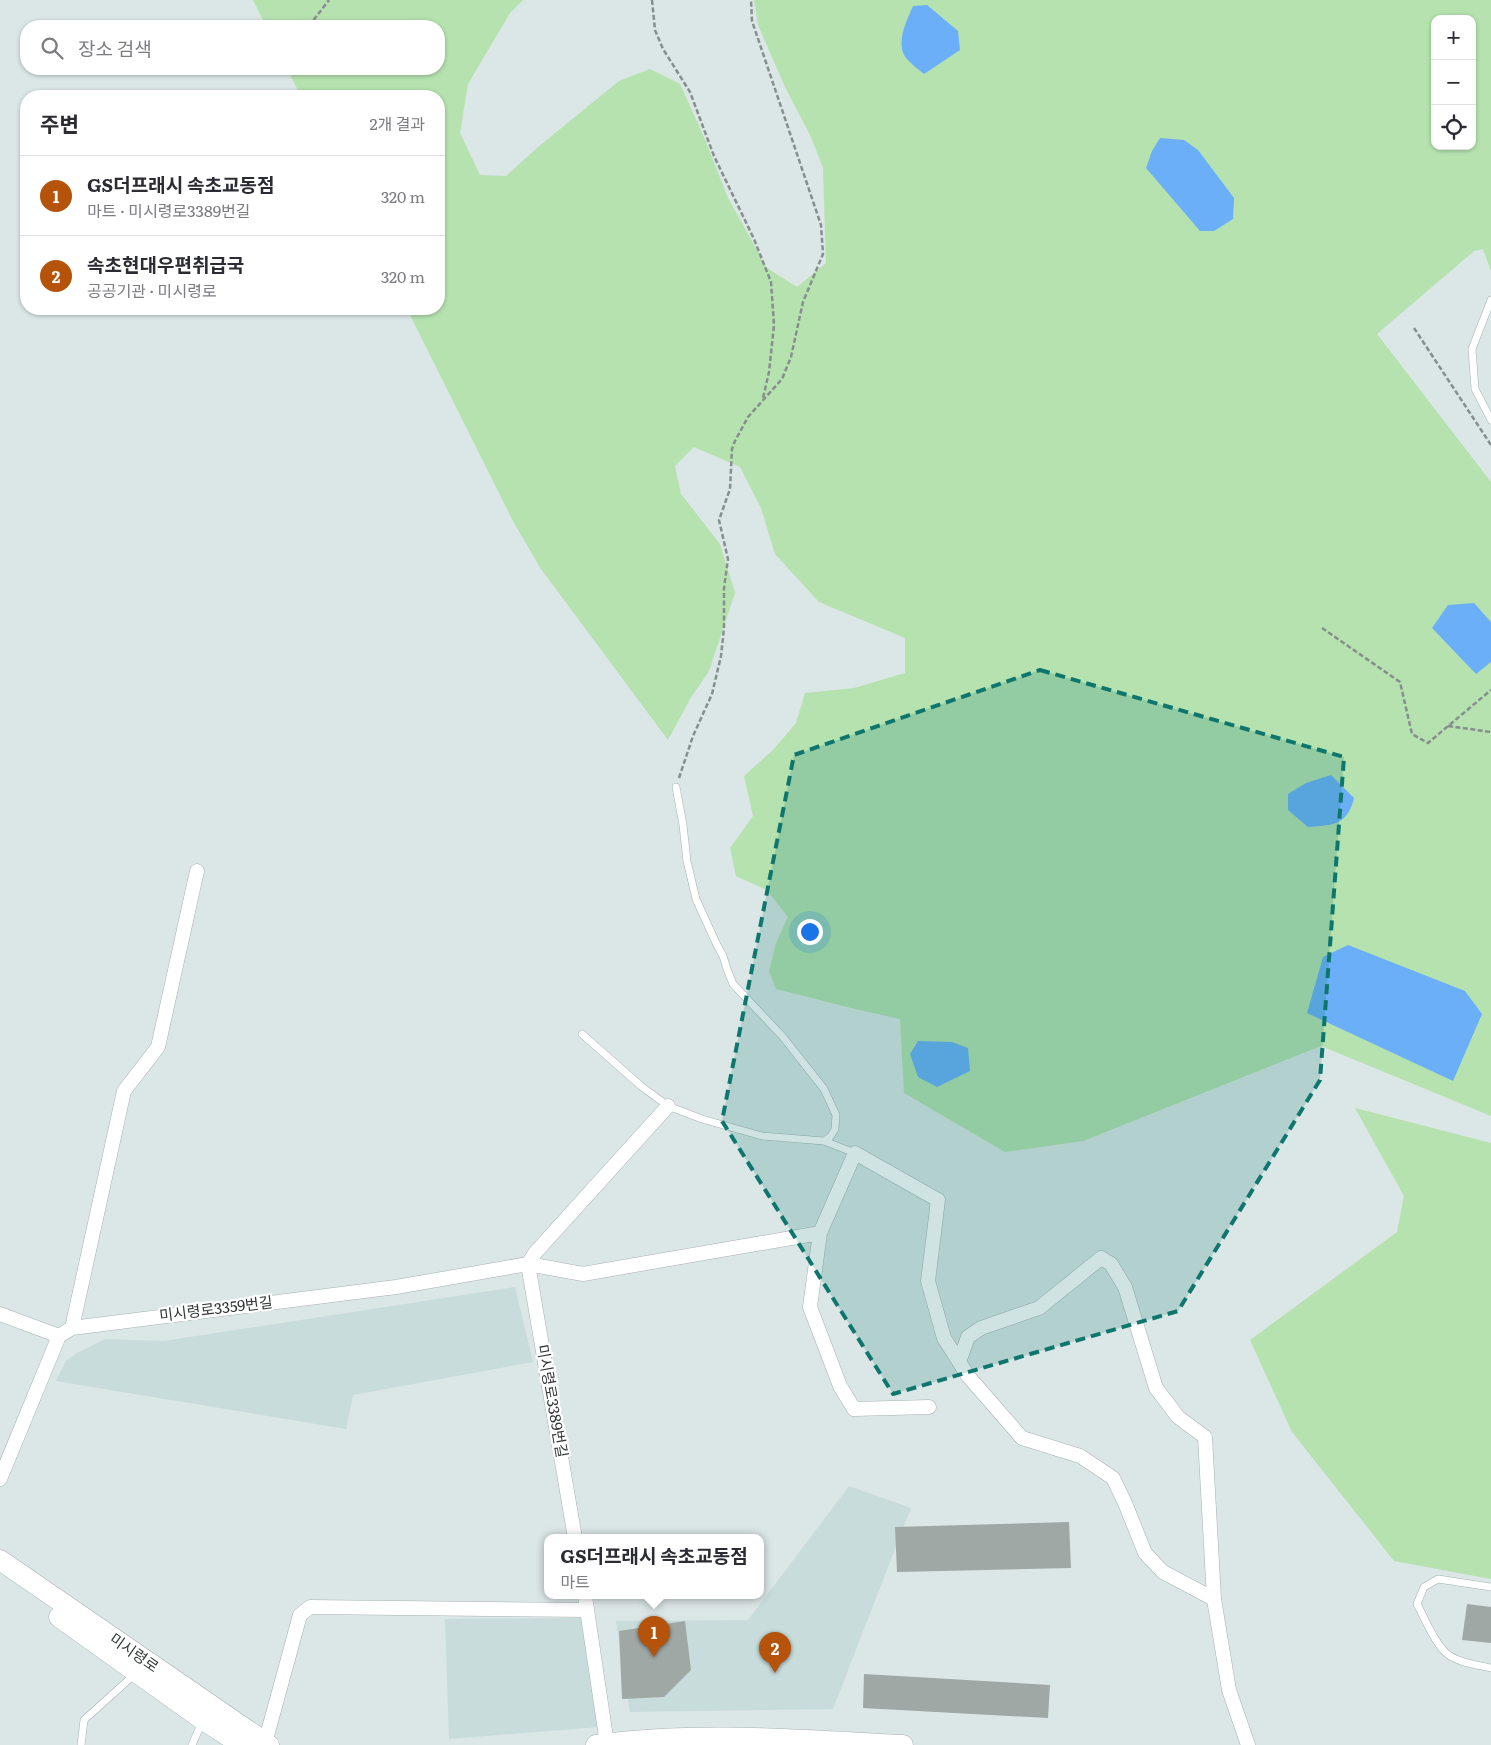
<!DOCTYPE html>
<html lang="ko">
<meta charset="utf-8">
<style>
body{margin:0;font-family:Literata,"Noto Sans KR",serif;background:#f7f7f7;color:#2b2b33}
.controls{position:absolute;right:15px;top:15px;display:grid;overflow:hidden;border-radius:10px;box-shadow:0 1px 4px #0004}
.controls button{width:45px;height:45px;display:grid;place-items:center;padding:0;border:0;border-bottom:1px solid #e1e1e2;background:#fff;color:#2b2b33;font:25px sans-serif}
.you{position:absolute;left:809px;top:931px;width:18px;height:18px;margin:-12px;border:4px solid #fff;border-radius:50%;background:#1a73e8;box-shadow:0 0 0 8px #1a73e833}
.badge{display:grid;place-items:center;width:32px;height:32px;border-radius:50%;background:#b45309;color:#fff;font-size:16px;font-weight:700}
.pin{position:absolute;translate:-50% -41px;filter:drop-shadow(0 1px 2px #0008)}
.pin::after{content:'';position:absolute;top:26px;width:18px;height:15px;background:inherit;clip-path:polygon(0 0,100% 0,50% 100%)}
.popup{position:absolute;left:544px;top:1534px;width:220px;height:65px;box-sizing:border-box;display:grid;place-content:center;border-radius:10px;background:#fff;filter:drop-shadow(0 1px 4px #0005);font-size:16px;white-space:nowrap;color:#7c7c81}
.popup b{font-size:19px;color:#2b2b33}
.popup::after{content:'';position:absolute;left:50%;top:100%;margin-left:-10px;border:10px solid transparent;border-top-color:#fff}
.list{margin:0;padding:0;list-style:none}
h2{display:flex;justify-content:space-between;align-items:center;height:65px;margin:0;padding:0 20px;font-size:21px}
h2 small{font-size:16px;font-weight:400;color:#7c7c81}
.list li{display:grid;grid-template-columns:32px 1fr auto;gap:15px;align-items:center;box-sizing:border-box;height:80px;padding:0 20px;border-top:1px solid #e1e1e2}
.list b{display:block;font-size:19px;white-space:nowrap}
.list p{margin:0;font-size:16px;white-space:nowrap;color:#7c7c81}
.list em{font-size:16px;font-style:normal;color:#7c7c81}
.icon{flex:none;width:28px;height:28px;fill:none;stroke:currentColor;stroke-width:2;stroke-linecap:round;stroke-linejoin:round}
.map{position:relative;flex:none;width:1491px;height:1745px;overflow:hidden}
.search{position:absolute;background:#fff;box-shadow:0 1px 4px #0004;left:20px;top:20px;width:425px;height:55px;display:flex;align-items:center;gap:12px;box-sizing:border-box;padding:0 18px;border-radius:20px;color:#7c7c81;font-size:19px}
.panel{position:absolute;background:#fff;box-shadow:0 1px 4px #0004;left:20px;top:90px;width:425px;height:225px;border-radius:20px}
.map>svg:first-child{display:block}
</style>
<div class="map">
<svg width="1491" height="1745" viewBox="0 0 1491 1745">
<rect width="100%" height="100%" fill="#dbe6e6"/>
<path fill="#c8dcdc" d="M515 1287 533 1362 353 1395 346 1429 56 1381 66 1361 77 1353 105 1339 164 1341Z
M849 1486 911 1508 833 1709 630 1712 616 1621 748 1620Z
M582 1618 599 1727 449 1739 445 1619Z"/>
<path fill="#b5e2af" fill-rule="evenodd" d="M253 0H523L510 13 468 84 460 133 480 175 506 176 538 147 619 81 650 69 680 84 704 137 728 198 767 268 797 287 826 263 823 168 811 137 785 87 758 25 754 0H1491V271L1483 249 1474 251 1377 334 1491 482V1116L1321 1046 1083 1141 1005 1152 904 1093 900 1019 855 1009 776 989 769 971 776 943 788 917 767 890 736 876 730 848 753 816 744 776 774 749 796 723 805 693 854 688 905 673V638L819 602 775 554 761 508 740 467 694 447 675 466 681 494 720 544 735 593 709 671 690 699 668 740 541 569 514 523 407 309H439V96H301L287 69H439V26H266ZM1435 19H1472V146H1435Z
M1355 1108 1491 1143V1579L1394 1561 1292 1432 1250 1340 1397 1232 1404 1196Z"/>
<path fill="#6baff9" d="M927 5 958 31 960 50 924 74C918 69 911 64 906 58 895 43 907 20 913 6Z
M1160 138 1184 140 1198 150 1234 198 1233 219 1214 231H1200L1146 168 1152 151Z
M1474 603 1491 622V662L1476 674 1432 628 1448 605Z
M1331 775 1354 798C1347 826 1333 825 1308 827L1288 810V794L1306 783Z
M1348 945 1465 991 1482 1014 1453 1081 1307 1013 1323 957Z
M918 1041 952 1042 968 1048 970 1071 937 1087 918 1077 910 1054Z"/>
<path fill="#a0a8a5" d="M1069 1522 1071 1568 897 1572 895 1527Z
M1467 1604 1491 1607V1643L1462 1640Z
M685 1621 691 1670 664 1697 622 1699 619 1631Z
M864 1674 1050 1685 1048 1718 863 1708Z"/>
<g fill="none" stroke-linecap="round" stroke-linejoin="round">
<defs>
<path id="service" d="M1491 300 1472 349 1475 389 1491 420
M676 787 683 825 687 861 696 899 716 943 723 956 727 969 733 984 783 1037 824 1089 836 1115 835 1129 830 1137 824 1141
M582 1034 641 1086 668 1106 702 1119 762 1136 824 1141 855 1153
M1491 1587 1438 1579 1424 1587 1417 1604C1425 1619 1432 1638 1444 1651 1454 1662 1477 1665 1491 1668
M81 1745 84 1720 135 1674
M192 1745 202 1722"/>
<path id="minor" d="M820 1233 855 1153 938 1200 928 1281 944 1338 968 1376 1022 1438 1080 1456 1113 1478 1125 1503 1145 1553 1163 1572 1214 1599 1229 1690 1248 1745
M528 1264 575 1538
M528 1264 535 1253 668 1106
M0 1314 59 1336
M72 1328 124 1091 158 1047 197 871
M959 1362 968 1337 981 1328 1039 1308 1101 1258 1111 1264 1125 1287 1156 1388 1178 1417 1205 1437 1214 1599
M0 1479 59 1336 72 1328 396 1287 528 1264 583 1274 820 1233 810 1307 840 1386 854 1409 929 1407
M585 1596 607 1744
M265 1743 300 1615 310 1607 587 1610"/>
<path id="secondary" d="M0 1560 269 1745
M59 1617 203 1720 242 1745
M596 1745C698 1731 801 1740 903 1745"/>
</defs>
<use href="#service" stroke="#a7b1b1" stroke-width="8"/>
<use href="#minor" stroke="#a7b1b1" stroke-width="15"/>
<use href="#secondary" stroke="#a7b1b1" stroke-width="21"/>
<path stroke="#878e8e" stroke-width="2.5" stroke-dasharray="5 2.5" stroke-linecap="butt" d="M652 0 655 30 663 49 690 92 714 156 754 239 771 282 774 325 769 372 763 398
M309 26 329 0
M1414 328 1491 445
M1322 628 1400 682 1412 734 1428 743 1491 690
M1448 726 1491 732
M679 778 693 736 712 694 721 656 724 628V588L728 559 719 520 730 489 732 449 735 441 748 417 782 379 791 357 803 302 823 254 821 225 752 21 751 0"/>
<use href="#service" stroke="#fff" stroke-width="7"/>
<use href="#minor" stroke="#fff" stroke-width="14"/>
<use href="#secondary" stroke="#fff" stroke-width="20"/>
</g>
<path fill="#0f766e" fill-opacity="0.2" stroke="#0f766e" stroke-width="4" stroke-dasharray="10 6" stroke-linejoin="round" d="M1040 670 1344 757 1320 1080 1178 1311 893 1394 722 1121 794 755Z"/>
<g text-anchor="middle" stroke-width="4.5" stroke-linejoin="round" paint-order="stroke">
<g font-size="15" fill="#343838" stroke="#fff">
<text transform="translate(216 1309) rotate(-7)" y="5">미시령로3359번길</text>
<text transform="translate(552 1401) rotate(80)" y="5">미시령로3389번길</text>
<text transform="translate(134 1653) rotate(35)" y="5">미시령로</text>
</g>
</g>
</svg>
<div class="controls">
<button>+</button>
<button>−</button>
<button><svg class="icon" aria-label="locate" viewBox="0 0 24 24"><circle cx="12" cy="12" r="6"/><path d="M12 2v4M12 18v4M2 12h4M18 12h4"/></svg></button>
</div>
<div class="you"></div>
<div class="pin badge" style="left:654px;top:1657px">1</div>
<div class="popup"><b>GS더프래시 속초교동점</b>마트</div>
<div class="pin badge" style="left:775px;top:1673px">2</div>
<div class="search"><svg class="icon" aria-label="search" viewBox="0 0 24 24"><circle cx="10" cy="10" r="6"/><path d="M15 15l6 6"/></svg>장소 검색</div>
<section class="panel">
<h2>주변<small>2개 결과</small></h2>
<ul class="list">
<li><span class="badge">1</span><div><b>GS더프래시 속초교동점</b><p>마트 · 미시령로3389번길</p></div><em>320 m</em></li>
<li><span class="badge">2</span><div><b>속초현대우편취급국</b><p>공공기관 · 미시령로</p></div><em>320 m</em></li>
</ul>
</section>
</div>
